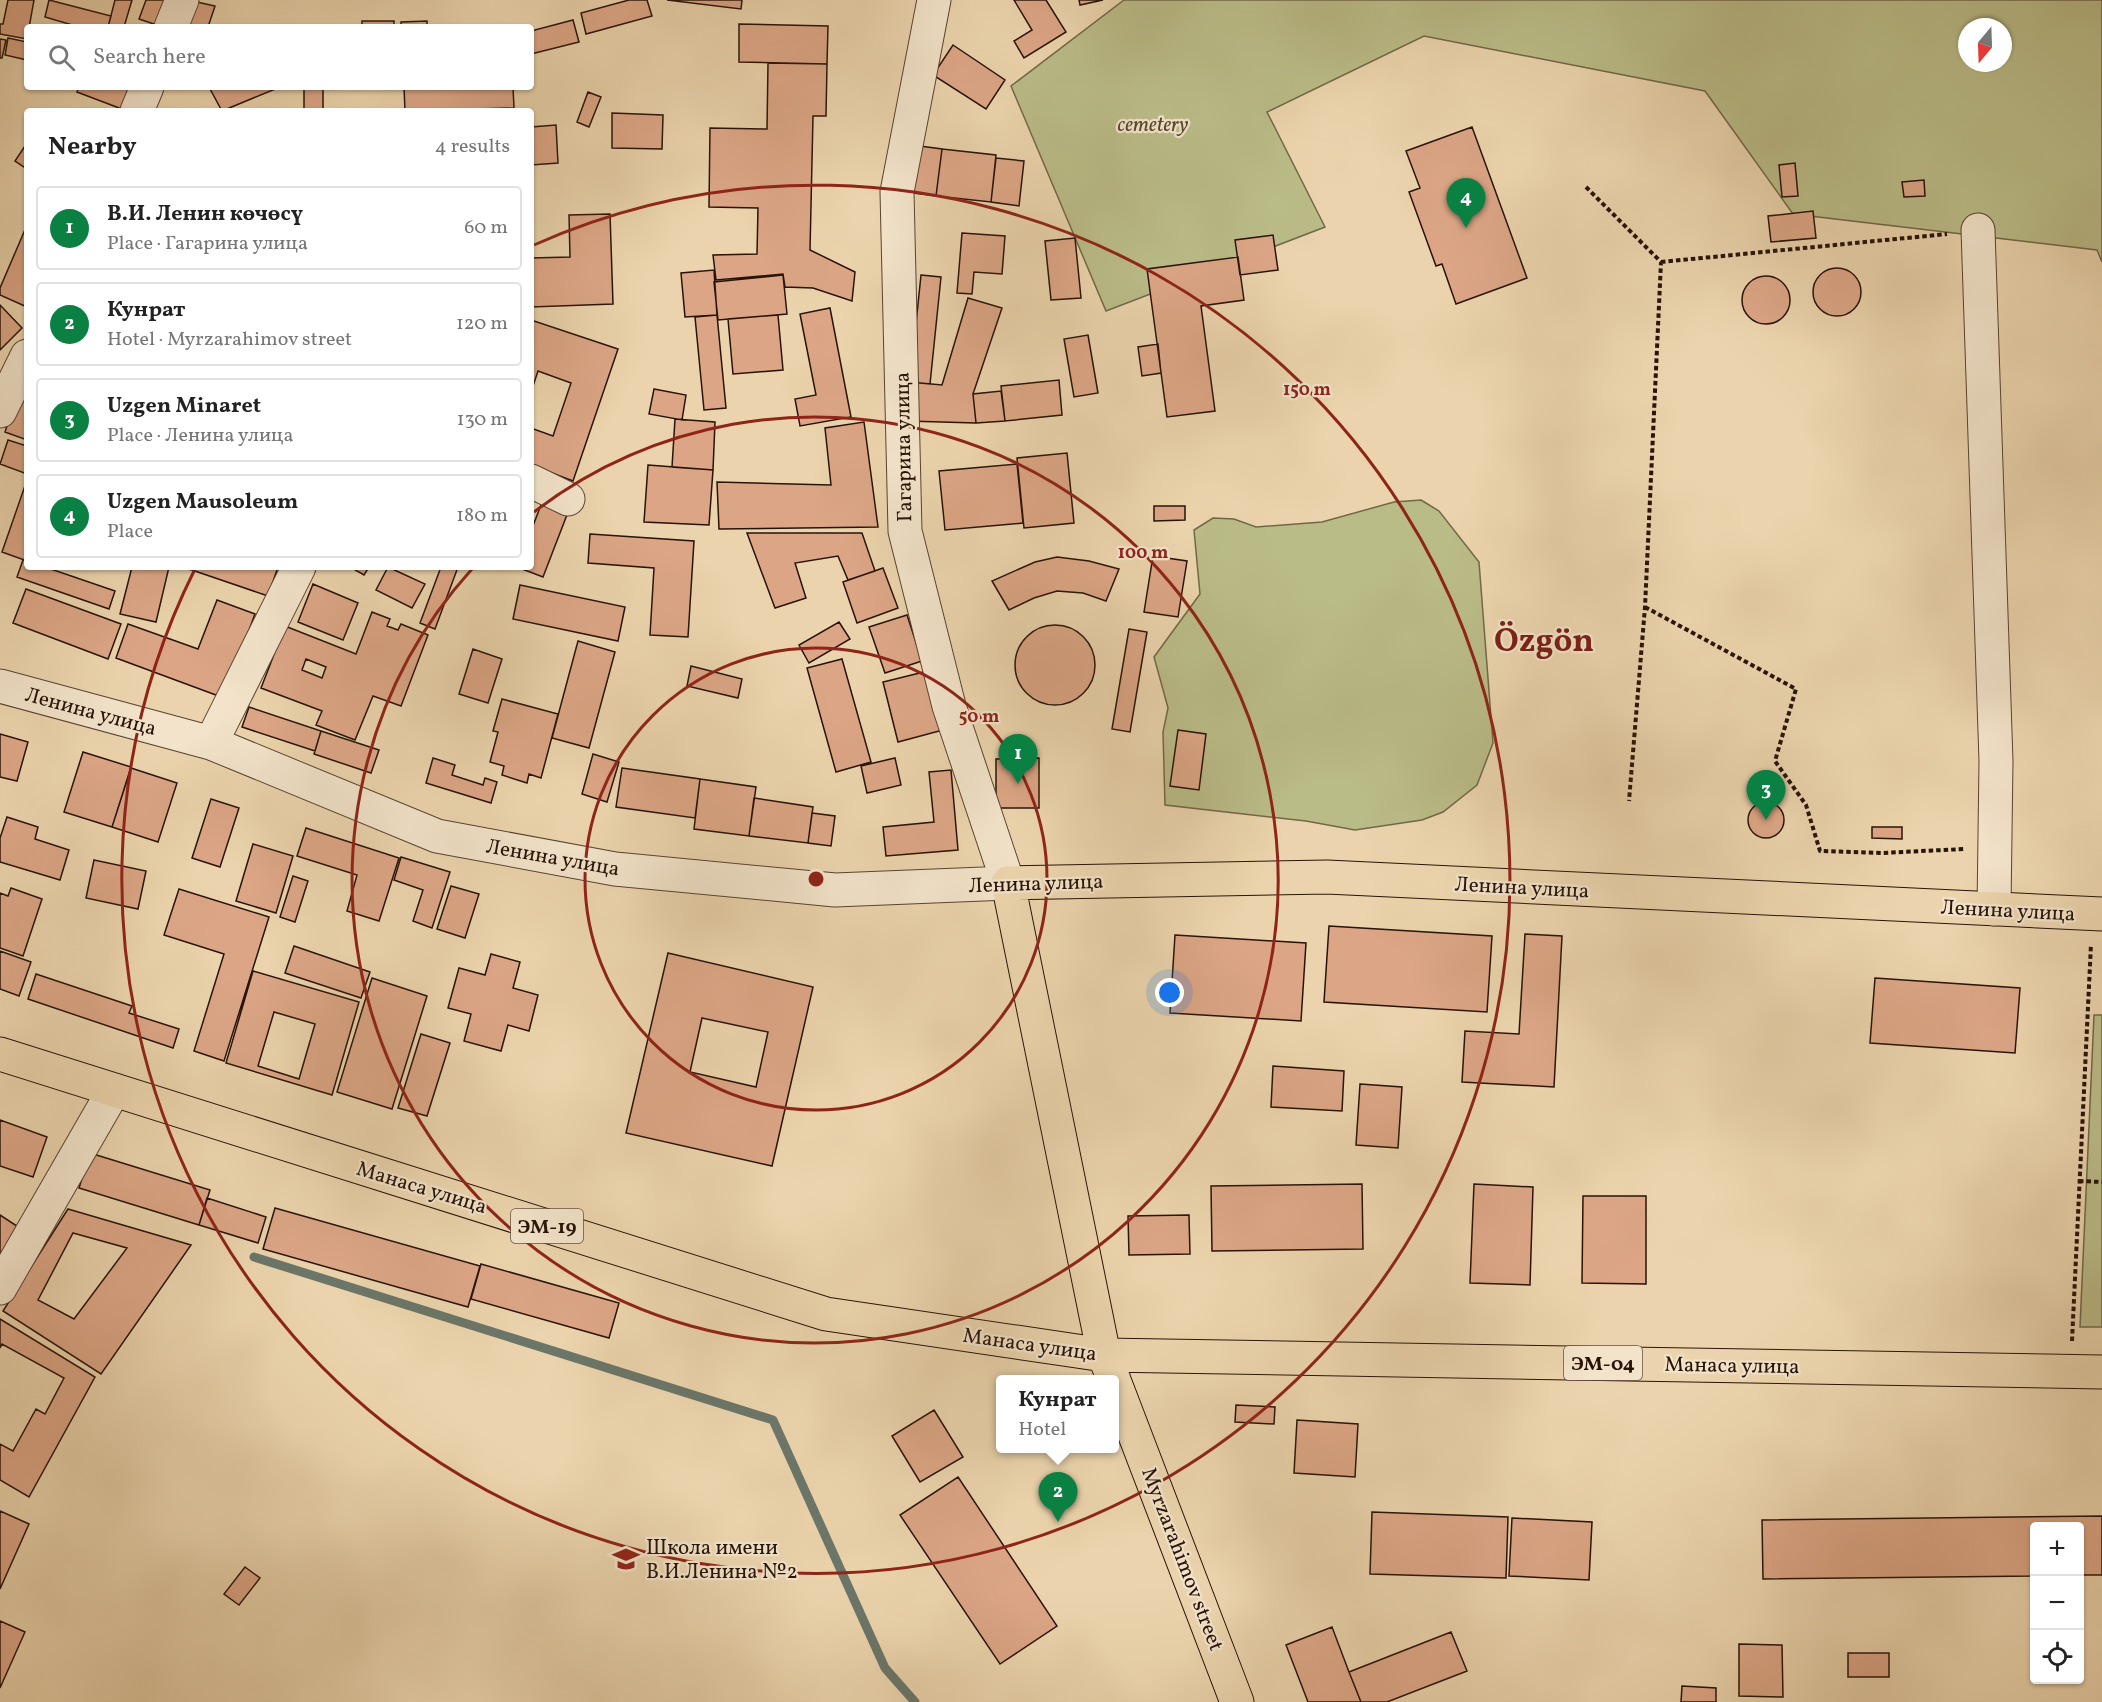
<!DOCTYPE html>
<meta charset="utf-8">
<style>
body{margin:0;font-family:Vollkorn,serif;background:#f6f6f6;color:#222}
.controls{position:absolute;right:18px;bottom:18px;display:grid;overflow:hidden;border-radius:6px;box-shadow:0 2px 4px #0004}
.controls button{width:54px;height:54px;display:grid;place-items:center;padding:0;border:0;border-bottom:2px solid #e0e0e0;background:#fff;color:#222;font:30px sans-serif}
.compass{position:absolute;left:1958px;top:18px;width:54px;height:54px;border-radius:50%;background:#fff;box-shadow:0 2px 4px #0004;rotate:199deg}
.you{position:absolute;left:1170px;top:993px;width:21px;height:21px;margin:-15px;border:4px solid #fff;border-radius:50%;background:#1a73e8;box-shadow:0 0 0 9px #1a73e833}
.badge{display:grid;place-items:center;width:39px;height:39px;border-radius:50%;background:#0b8043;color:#fff;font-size:20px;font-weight:700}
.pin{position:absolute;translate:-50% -50px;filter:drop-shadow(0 2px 3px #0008)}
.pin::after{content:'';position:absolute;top:32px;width:21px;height:18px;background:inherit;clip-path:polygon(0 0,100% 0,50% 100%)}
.popup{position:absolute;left:996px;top:1375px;width:123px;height:78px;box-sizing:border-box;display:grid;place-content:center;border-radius:6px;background:#fff;filter:drop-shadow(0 2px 4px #0005);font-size:20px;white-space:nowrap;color:#767676}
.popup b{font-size:22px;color:#222}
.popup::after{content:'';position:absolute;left:50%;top:100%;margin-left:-12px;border:12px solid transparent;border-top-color:#fff}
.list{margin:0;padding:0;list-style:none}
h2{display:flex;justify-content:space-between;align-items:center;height:78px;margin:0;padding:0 24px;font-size:26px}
h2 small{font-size:20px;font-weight:400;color:#767676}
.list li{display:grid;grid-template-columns:39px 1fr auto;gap:18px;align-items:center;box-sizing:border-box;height:84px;margin:0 12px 12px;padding:0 12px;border:2px solid #e0e0e0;border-radius:6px}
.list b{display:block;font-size:22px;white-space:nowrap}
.list p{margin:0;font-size:20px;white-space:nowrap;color:#767676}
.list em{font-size:20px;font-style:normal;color:#767676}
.icon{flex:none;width:33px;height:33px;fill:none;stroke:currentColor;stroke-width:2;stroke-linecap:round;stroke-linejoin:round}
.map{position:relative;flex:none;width:2102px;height:1702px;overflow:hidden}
.search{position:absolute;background:#fff;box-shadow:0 2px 4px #0004;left:24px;top:24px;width:510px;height:66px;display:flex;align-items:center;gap:15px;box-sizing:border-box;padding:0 21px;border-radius:6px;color:#767676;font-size:22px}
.panel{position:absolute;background:#fff;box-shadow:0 2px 4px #0004;left:24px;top:108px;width:510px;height:462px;border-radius:6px}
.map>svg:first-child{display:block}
</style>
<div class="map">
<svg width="2102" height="1702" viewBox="0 0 2102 1702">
<rect width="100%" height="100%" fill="#ebd4ad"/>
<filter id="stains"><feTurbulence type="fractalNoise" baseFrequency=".00333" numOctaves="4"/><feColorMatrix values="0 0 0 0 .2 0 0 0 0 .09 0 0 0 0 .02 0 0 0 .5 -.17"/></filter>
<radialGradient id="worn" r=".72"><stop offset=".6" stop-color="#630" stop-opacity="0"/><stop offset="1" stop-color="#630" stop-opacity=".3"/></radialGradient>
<path fill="#babc88" stroke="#716848" stroke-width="1.5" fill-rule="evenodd" d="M1124 0H2102V262L2097 250 1793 214 1705 91 1424 36 1267 112 1325 227 1106 311 1011 86ZM1967 27H2003V63H1967Z
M1421 500 1439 511 1479 562 1493 743 1477 785 1443 812 1422 820 1355 830 1306 821 1165 805 1163 732 1168 708 1154 657 1200 594 1194 530 1213 518 1234 519 1256 527 1322 522 1394 502Z
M2094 1015H2102V1327H2080Z"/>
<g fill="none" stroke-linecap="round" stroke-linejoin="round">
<path stroke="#6b7669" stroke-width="9" d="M254 1257 773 1420 885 1668 915 1702"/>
</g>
<path fill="#dca686" stroke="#281307" stroke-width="1.5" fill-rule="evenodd" d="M8 0H34L27 39 0 34V24H3Z
M49 0 111 16 108 27H79L45 17Z
M115 0H132L124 27H108Z
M146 0H169L160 26 139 19Z
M188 0 215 6 208 27H179Z
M629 0H647L652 16 586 34 581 13Z
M667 0H742L741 9Z
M1014 0H1046L1066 32 1024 58 1014 41 1032 30Z
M1079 0H1103L1080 5Z
M573 20 579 42 531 54V31Z
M362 21H394V27H362Z
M427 21V27H401V22Z
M739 24 828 26 827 64 739 62Z
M8 38 27 42V60L5 55Z
M0 39 6 40 2 58H0Z
M953 45 1005 80 986 109 933 75Z
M768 63 827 64 826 116H813L810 250 855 272 852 301 813 288 785 287 783 274 716 280 713 255 757 254 758 208 709 207 710 128 767 129Z
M79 87H136L127 111 77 92Z
M209 87H280L222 111Z
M304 87H323V111H304Z
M404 87H513L514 108 405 111Z
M588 92 601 97 589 127 577 122Z
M612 113 663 115 662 149 612 148Z
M556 125 558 163 531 165V127Z
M1472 127 1527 278 1456 304 1442 264 1436 266 1409 192 1420 188 1406 151Z
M27 143V169L15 161Z
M912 145 942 149 936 196 906 192Z
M942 149 996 155 991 202 936 196Z
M996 158 1024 161 1019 206 991 202Z
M1795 163 1798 196 1782 197 1779 165Z
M1924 180 1925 196 1904 197 1902 182Z
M1813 211 1816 238 1771 242 1768 216Z
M610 214 613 304 531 307V258L570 257 569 215Z
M27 225V307L0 295V288Z
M962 233 1005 236 1002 274 974 272 972 294 957 293Z
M1273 235 1278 270 1240 275 1235 240Z
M1075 238 1081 298 1051 300 1045 241Z
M1238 257 1244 300 1201 306 1215 411 1167 417 1147 269Z
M1813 292a24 24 0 1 1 48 0a24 24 0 1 1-48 0Z
M714 270 717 315 685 317 681 273Z
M783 275 787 314 718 320 714 282Z
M921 275 941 277 930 384 910 382Z
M1742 300a24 24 0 1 1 48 0a24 24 0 1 1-48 0Z
M968 298 1002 308 973 394 976 423 907 421 910 382 942 385Z
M0 305 22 328 0 350Z
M830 308 851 417 800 426 795 399 816 395 800 314Z
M717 315 726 408 704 410 695 317Z
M778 315 783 370 733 374 728 319Z
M531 320 618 349 573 481 531 465V428L553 436 571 383 538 371 531 392Z
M1088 335 1098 393 1074 397 1064 339Z
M1158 344 1161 373 1142 376 1138 347Z
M1059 380 1062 415 1005 421 1001 386Z
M20 386 27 389V440L5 432Z
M654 389 686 395 682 420 649 414Z
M1001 391 1005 421 976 423 973 394Z
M675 419 715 422 713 470 672 467Z
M864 422 878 527 719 529 717 482 831 485 825 428Z
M8 440 27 446V474L0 464Z
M1067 453 1074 523 1024 528 1017 458Z
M1017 464 1023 523 945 530 939 471Z
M648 465 713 470 709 525 644 522Z
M27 480V561L2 552Z
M544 497 570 507 543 577 517 567H531V531Z
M1154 506H1185V520L1154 521Z
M747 533H862L875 571 848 580 838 556 795 563 806 598 775 608Z
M590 534 694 541 688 637 650 635 654 568 588 563Z
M1153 556 1187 561 1178 617 1144 612Z
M1057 557 1089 561 1119 569 1106 601 1083 593 1057 591 1034 598 1009 610 992 581 1035 562Z
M23 560 27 561V567H45L115 591 109 609 17 577Z
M132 567H169L156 622 120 614Z
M183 567H278L268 596Z
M350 567H369L364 575Z
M388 567 425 584 412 608 376 590Z
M441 567H458L435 629 420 623Z
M883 568 898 608 857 623 843 582Z
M313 584 358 603 343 640 298 622Z
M520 585 625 607 618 641 513 619Z
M26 589 121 624 108 659 13 623Z
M217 600 255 614 224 698 116 658 128 624 198 649Z
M372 612 390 619 387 626 398 630 401 624 428 635 401 706 373 696 355 740 316 725 322 711 261 688 285 626 356 654ZM306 659 326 667 322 678 302 670Z
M907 615 922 661 885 673 869 627Z
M839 622 850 639 809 663 799 645Z
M1015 665a40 40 0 1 1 80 0a40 40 0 1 1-80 0Z
M1129 629 1147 632 1130 732 1112 729Z
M578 641 615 652 589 748 552 738Z
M473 649 502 659 488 703 459 694Z
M842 659 871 762 836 772 807 668Z
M691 666 742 679 738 698 687 686Z
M928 671 943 730 898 742 883 682Z
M502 699 558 714 541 778 529 774 527 783 502 775 504 766 490 762 498 732 493 731Z
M249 707 321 731 315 751 242 727Z
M1178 730 1206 734 1199 790 1170 786Z
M321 731 379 750 371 773 314 754Z
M0 734 28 742 17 781 0 777Z
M83 752 131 767 112 827 64 812Z
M593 754 619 762 607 802 582 794Z
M433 758 455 765 452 775 483 785 485 778 497 782 491 803 426 783Z
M895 758 901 785 867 793 861 766Z
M1039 758V808H996V759Z
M131 768 177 783 158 842 112 827Z
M622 768 700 779 695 818 616 807Z
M951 770 958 850 886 856 883 827 934 822 929 772Z
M700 779 756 787 749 836 694 829Z
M754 798 813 807 808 843 749 836Z
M211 799 239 808 220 867 192 858Z
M1748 820a18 18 0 1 1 36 0a18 18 0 1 1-36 0Z
M812 813 835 816 831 846 808 843Z
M7 817 38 827 35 839 69 850 60 880 0 862V838Z
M1872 827H1902V839L1872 838Z
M306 828 399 858 379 921 347 911 357 875 297 856Z
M253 844 293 856 276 913 236 901Z
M401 857 450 872 432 928 413 921 423 890 394 880Z
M94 860 146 871 138 909 86 898Z
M293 876 308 881 295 922 280 917Z
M451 886 479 894 465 938 437 929Z
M11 888 42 899 23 956 0 948V893L8 896Z
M179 889 269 917 224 1061 194 1051 224 954 164 935Z
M1329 926 1492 936 1487 1012 1324 1002Z
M1525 934 1562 936 1554 1087 1462 1082 1465 1031 1519 1034Z
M1175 935 1306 943 1301 1021 1170 1013Z
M294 946 370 972 361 998 285 973Z
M0 951 31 962 19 996 0 989Z
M668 953 813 987 772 1166 626 1133ZM702 1018 768 1032 756 1087 690 1072Z
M491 954 520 962 513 988 538 995 529 1031 508 1025 501 1051 464 1041 471 1014 448 1008 459 968 485 975Z
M253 971 359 1002 332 1095 226 1063ZM274 1012 315 1024 299 1079 258 1066Z
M36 974 132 1006 129 1013 179 1029 173 1048 28 999Z
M372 978 427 996 392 1109 337 1092Z
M1875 978 2020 988 2015 1053 1870 1043Z
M421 1034 450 1043 427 1116 398 1108Z
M1273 1066 1344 1071 1342 1111 1271 1107Z
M1360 1084 1402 1087 1398 1148 1356 1145Z
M0 1120 47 1137 33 1177 0 1166Z
M90 1153 210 1190 199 1225 79 1188Z
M1362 1184 1363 1249 1212 1251 1211 1186Z
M1474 1184 1533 1187 1530 1285 1470 1283Z
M1583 1196H1646V1284L1582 1283Z
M207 1198 266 1217 258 1243 199 1225Z
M275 1208 480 1266 468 1307 263 1249Z
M68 1209 191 1245 101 1374 3 1311ZM73 1233 127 1248 74 1319 38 1300Z
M0 1215 26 1232 0 1275Z
M1189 1215 1190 1254 1129 1255 1128 1216Z
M481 1264 619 1303 609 1338 471 1299Z
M0 1319 95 1377 29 1497 0 1480V1444L13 1451 36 1409 45 1414 64 1378 2 1344 0 1348Z
M1236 1405 1275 1407 1274 1424 1235 1422Z
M934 1410 963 1457 920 1482 892 1436Z
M1297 1420 1358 1424 1355 1477 1294 1473Z
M958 1477 1057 1626 1000 1664 900 1515Z
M0 1511 29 1524 0 1589Z
M1372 1512 1508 1517 1506 1578 1370 1574Z
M2102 1516V1575H2080V1526H2034V1576L1763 1579 1762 1520Z
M1512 1518 1592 1522 1589 1580 1509 1576Z
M245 1567 260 1578 239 1605 224 1594Z
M0 1621 25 1632 0 1688Z
M1332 1627 1349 1672 1361 1702H1308L1286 1645Z
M1451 1632 1467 1671 1387 1702H1361L1349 1672Z
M1739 1644 1782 1645 1783 1697 1739 1696Z
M1848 1653H1889V1677H1848Z
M1682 1686 1716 1688V1702H1681Z"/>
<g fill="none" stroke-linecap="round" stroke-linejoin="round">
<defs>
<path id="minor" d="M171 27 182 0
M137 111 147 87
M1978 230 1996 761 1994 909
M0 411 27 356
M531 481 568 499
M0 686 211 743 437 836 615 869 835 890 1008 883 949 706 905 531 897 192 934 0
M211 743 299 567
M0 1288 114 1090"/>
<path id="major" d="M0 1054 826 1314 1104 1355 2102 1372
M1114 1380 1104 1355 1008 883 1327 877 2102 914
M1115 1383 1237 1702"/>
</defs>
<use href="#minor" stroke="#594330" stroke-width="35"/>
<use href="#major" stroke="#281307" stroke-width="35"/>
<path stroke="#281307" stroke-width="4" stroke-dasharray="4.5 3" stroke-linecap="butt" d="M1586 187 1661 262 1645 607 1629 801
M1661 262 1947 234
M1645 607 1796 689 1775 761 1806 805 1820 851 1882 853 1964 849
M2079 1181 2102 1182
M2072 1341 2091 944"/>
<use href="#minor" stroke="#f2e3ca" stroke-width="33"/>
<use href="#major" stroke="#ebd4ad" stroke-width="33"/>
</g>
<g fill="none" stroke="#8f2418" stroke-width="3">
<circle cx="816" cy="879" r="231"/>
<path d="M534 512A463 463 0 1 1 472 569"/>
<path d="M534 245A694 694 0 1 1 195 569"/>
</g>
<defs>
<symbol id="school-bare" viewBox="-9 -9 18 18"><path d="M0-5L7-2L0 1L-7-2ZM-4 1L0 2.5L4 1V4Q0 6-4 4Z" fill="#8f2418" stroke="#f2e3ca" stroke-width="2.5" paint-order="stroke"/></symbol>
</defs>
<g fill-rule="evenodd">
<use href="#school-bare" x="607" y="1540" width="38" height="38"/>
</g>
<g text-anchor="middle" stroke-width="4.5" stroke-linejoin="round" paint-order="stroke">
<g fill="#f2e3ca" stroke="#655142" stroke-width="1.5">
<rect x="511" y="1209" width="72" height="34" rx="4.5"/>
<rect x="1564" y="1346" width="78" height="34" rx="4.5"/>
</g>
<g font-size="20" font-weight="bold" fill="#281307">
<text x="547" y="1233">ЭМ-19</text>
<text x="1603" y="1370">ЭМ-04</text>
</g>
<g font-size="21" font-style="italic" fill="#54462e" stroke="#f2e3ca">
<text x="1153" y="131">cemetery</text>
</g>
<g font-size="21" fill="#281307" stroke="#f2e3ca">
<text transform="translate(903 447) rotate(-91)" y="7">Гагарина улица</text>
<text transform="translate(91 711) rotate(15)" y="7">Ленина улица</text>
<text transform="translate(553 857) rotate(10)" y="7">Ленина улица</text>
<text transform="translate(1036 883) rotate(-2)" y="7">Ленина улица</text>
<text transform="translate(1522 887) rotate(3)" y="7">Ленина улица</text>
<text transform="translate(2008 910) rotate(3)" y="7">Ленина улица</text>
<text transform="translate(422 1187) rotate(17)" y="7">Манаса улица</text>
<text transform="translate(1030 1344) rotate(8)" y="7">Манаса улица</text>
<text transform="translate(1732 1365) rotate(1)" y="7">Манаса улица</text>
<text transform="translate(1183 1559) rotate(69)" y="7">Myrzarahimov street</text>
</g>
<g font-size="21" fill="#281307" stroke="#f2e3ca" text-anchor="start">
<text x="646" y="1554">Школа имени<tspan x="646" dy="24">В.И.Ленина №2</tspan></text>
</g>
<g font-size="33" font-weight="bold" fill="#7a1f14" stroke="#f2e3ca">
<text x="1544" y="651">Özgön</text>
</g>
</g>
<circle cx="816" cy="879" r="9" fill="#8f2418" stroke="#f2e3ca" stroke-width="3"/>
<g font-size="18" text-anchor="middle" font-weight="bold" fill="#8f2418" stroke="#f2e3ca" stroke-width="4.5" stroke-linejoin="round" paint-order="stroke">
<text x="1307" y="395">150 m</text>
<text x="1143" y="558">100 m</text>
<text x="979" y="722">50 m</text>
</g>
<rect width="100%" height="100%" filter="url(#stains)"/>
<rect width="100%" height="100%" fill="url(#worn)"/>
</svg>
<div class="controls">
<button>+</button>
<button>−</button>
<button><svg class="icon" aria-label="locate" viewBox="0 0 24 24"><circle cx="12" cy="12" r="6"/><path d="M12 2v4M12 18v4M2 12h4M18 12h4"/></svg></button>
</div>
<svg class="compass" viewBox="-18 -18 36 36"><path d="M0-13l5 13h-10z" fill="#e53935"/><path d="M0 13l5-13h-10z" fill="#767676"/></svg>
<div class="you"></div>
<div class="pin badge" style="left:1018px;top:784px">1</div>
<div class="pin badge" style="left:1058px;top:1522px">2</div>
<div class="popup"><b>Кунрат</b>Hotel</div>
<div class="pin badge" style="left:1766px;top:820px">3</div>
<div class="pin badge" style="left:1466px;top:228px">4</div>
<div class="search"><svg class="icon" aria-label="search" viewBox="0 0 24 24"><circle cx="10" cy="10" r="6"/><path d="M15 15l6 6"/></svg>Search here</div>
<section class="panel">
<h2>Nearby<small>4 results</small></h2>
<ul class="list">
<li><span class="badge">1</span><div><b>В.И. Ленин көчөсү</b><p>Place · Гагарина улица</p></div><em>60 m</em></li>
<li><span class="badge">2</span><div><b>Кунрат</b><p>Hotel · Myrzarahimov street</p></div><em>120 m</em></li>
<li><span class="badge">3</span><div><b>Uzgen Minaret</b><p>Place · Ленина улица</p></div><em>130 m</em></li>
<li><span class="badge">4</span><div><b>Uzgen Mausoleum</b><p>Place</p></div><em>180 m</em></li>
</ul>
</section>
</div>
